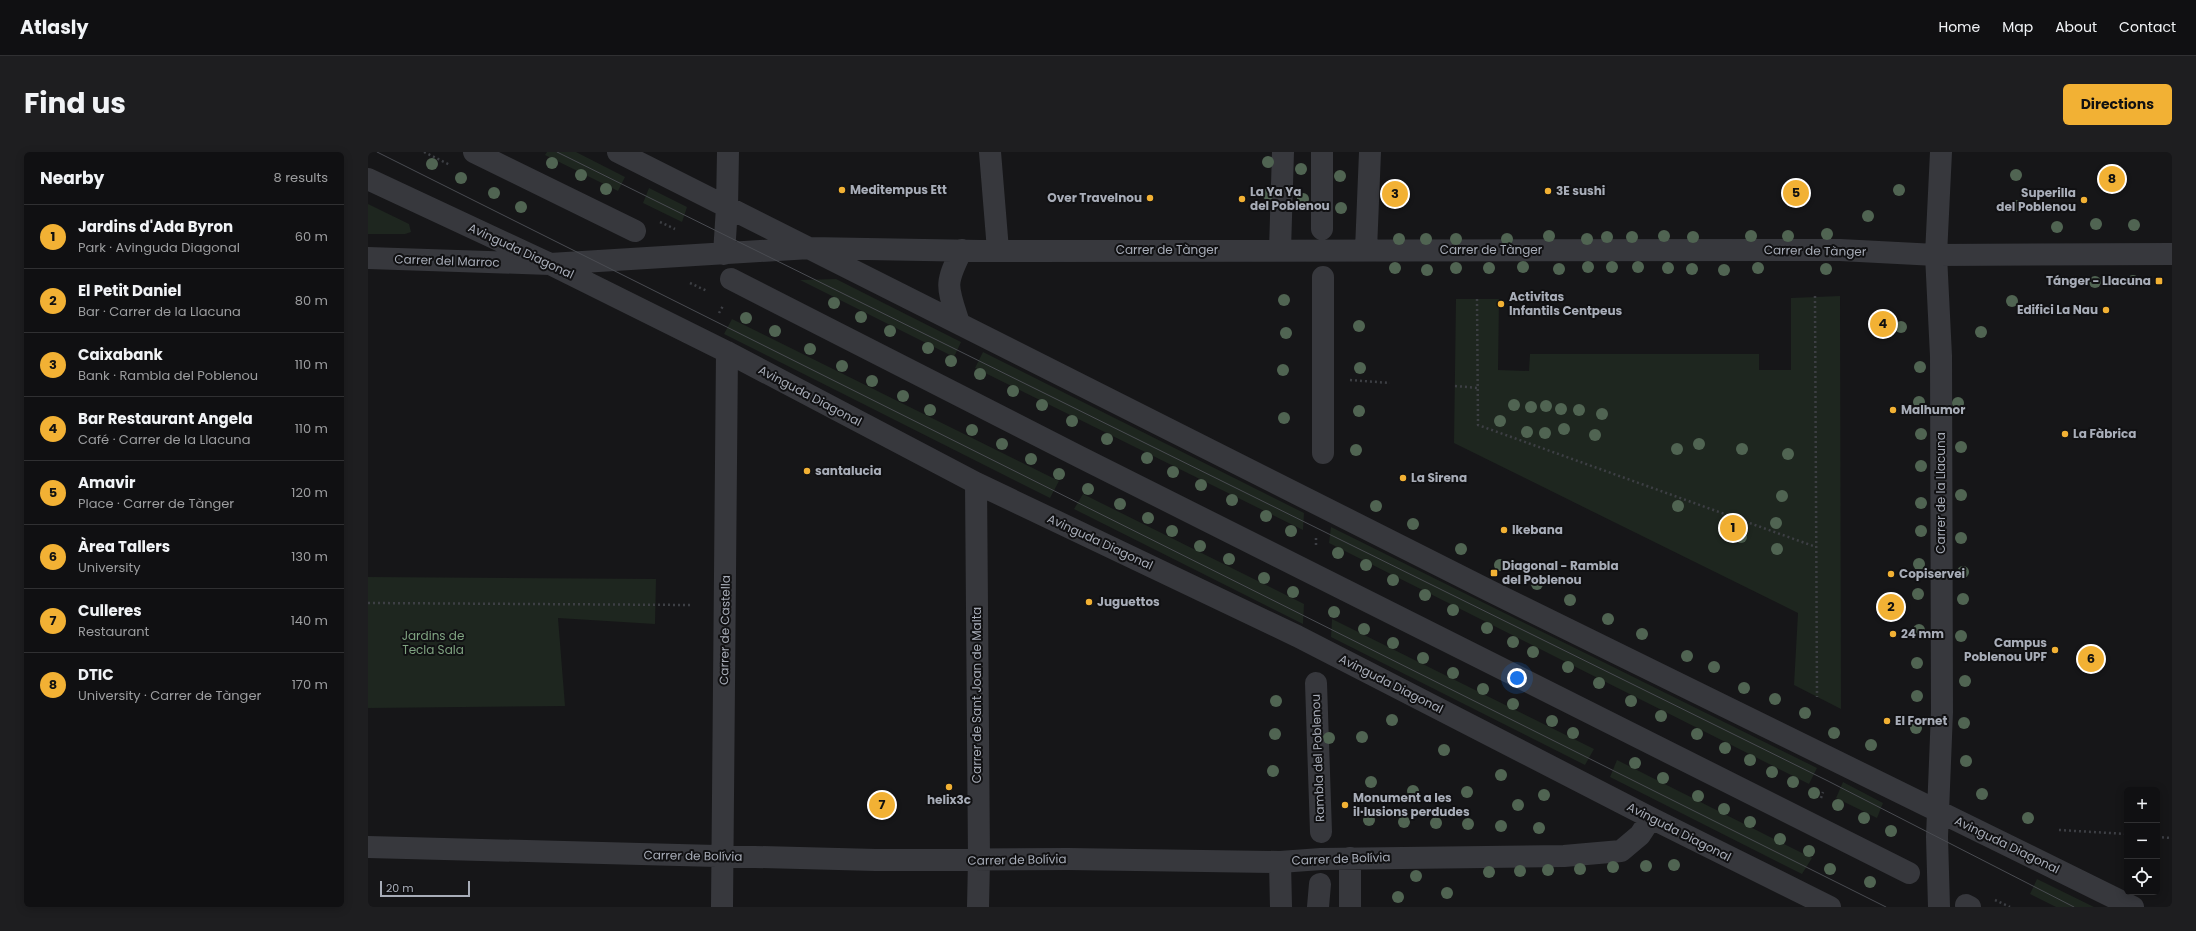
<!DOCTYPE html>
<meta charset="utf-8">
<style>
body{margin:0;font-family:Poppins,sans-serif;background:#1e1e20;color:#f1f3f6}
.controls{position:absolute;right:12px;bottom:12px;display:grid;overflow:hidden;border-radius:6px;box-shadow:0 2px 10px #0003}
.controls button{width:36px;height:36px;display:grid;place-items:center;padding:0;border:0;border-bottom:1px solid #303032;background:#101012;color:#f1f3f6;font:20px sans-serif}
.scale{position:absolute;left:12px;bottom:10px;width:90px;box-sizing:border-box;padding-left:4px;border:2px solid #a8adb8;border-top:0;font-size:11px;line-height:14px;white-space:nowrap;color:#a8adb8;-webkit-text-stroke:3px #111113;paint-order:stroke}
.you{position:absolute;left:1149px;top:526px;width:14px;height:14px;margin:-10px;border:3px solid #fff;border-radius:50%;background:#1a73e8;box-shadow:0 0 0 6px #1a73e833}
.badge{display:grid;place-items:center;width:26px;height:26px;border-radius:50%;background:#f2b134;color:#111;font-size:13px;font-weight:700}
.pin{position:absolute;translate:-50% -50%;border:2px solid #fff;box-shadow:0 1px 4px #0006}
.list{margin:0;padding:0;list-style:none}
h2{display:flex;justify-content:space-between;align-items:center;height:52px;margin:0;padding:0 16px;font-size:17px}
h2 small{font-size:13px;font-weight:400;color:#9c9d9f}
.list li{display:grid;grid-template-columns:26px 1fr auto;gap:12px;align-items:center;box-sizing:border-box;height:64px;padding:0 16px;border-top:1px solid #303032}
.list b{display:block;font-size:15px;white-space:nowrap}
.list p{margin:0;font-size:13px;white-space:nowrap;color:#9c9d9f}
.list em{font-size:13px;font-style:normal;color:#9c9d9f}
.icon{flex:none;width:22px;height:22px;fill:none;stroke:currentColor;stroke-width:2;stroke-linecap:round;stroke-linejoin:round}
.map{position:relative;flex:none;width:1804px;height:755px;overflow:hidden;border-radius:6px}
header{display:flex;align-items:center;gap:24px;box-sizing:border-box;height:56px;padding:0 20px;background:#101012;border-bottom:1px solid #303032}
header strong{font-size:19px}
nav{display:flex;gap:22px;margin-inline-start:auto;font-size:14px}
.intro{display:flex;align-items:center;justify-content:space-between;box-sizing:border-box;height:96px;padding:0 24px}
h1{margin:0;font-size:28px}
.button{padding:10px 18px;border-radius:6px;background:#f2b134;color:#111;font-size:14px;font-weight:700}
main{display:flex;gap:24px;padding:0 24px}
aside{flex:1;background:#101012;border-radius:6px;box-shadow:0 2px 10px #0003}
.map>svg:first-child{display:block}
</style>
<header>
<strong>Atlasly</strong>
<nav><a>Home</a><a>Map</a><a>About</a><a>Contact</a></nav>
</header>
<div class="intro"><h1>Find us</h1><a class="button">Directions</a></div>
<main>
<aside>
<h2>Nearby<small>8 results</small></h2>
<ul class="list">
<li><span class="badge">1</span><div><b>Jardins d'Ada Byron</b><p>Park · Avinguda Diagonal</p></div><em>60 m</em></li>
<li><span class="badge">2</span><div><b>El Petit Daniel</b><p>Bar · Carrer de la Llacuna</p></div><em>80 m</em></li>
<li><span class="badge">3</span><div><b>Caixabank</b><p>Bank · Rambla del Poblenou</p></div><em>110 m</em></li>
<li><span class="badge">4</span><div><b>Bar Restaurant Angela</b><p>Café · Carrer de la Llacuna</p></div><em>110 m</em></li>
<li><span class="badge">5</span><div><b>Amavir</b><p>Place · Carrer de Tànger</p></div><em>120 m</em></li>
<li><span class="badge">6</span><div><b>Àrea Tallers</b><p>University</p></div><em>130 m</em></li>
<li><span class="badge">7</span><div><b>Culleres</b><p>Restaurant</p></div><em>140 m</em></li>
<li><span class="badge">8</span><div><b>DTIC</b><p>University · Carrer de Tànger</p></div><em>170 m</em></li>
</ul>
</aside>
<div class="map">
<svg width="1804" height="755" viewBox="0 0 1804 755">
<rect width="100%" height="100%" fill="#161618"/>
<path fill="#1e261f" d="M179 0H208L257 25 250 39 177 3Z
M281 36 319 55 314 70 275 51Z
M0 52 41 72 43 80 37 82H0Z
M468 127 593 190 586 205 432 128Z
M1472 144 1473 557 1426 533 1430 461 1086 291 1088 147H1131L1130 218 1161 219 1162 202H1391V218H1423V146Z
M364 167 691 329 682 346 356 182Z
M615 200 936 361 935 378 607 216Z
M715 342 936 452 935 472 706 357Z
M963 375 1449 616 1441 632 961 391Z
M0 425 288 427 287 472 190 466 197 554 0 556Z
M964 467 1226 597 1217 613 963 485Z
M1249 608 1444 706 1434 722 1242 625Z
M1475 630 1515 651 1509 666 1468 646Z
M1669 727 1726 755H1688L1662 742Z"/>
<g fill="none" stroke-linecap="round" stroke-linejoin="round">
<path stroke="#3d3f44" stroke-width="2.5" stroke-dasharray="2 3" stroke-linecap="butt" d="M56 0 82 13
M292 70 307 77
M322 131 339 139
M1447 144 1449 545
M1109 147 1110 273 1448 395
M351 161 355 154
M982 228 1022 231
M1087 234 1110 236
M948 393V385
M0 451 323 453
M1453 646 1455 640
M1691 678 1759 682
M1789 685 1804 686
M1627 748 1642 755"/>
<path stroke="#37383d" stroke-width="22" d="M106 0 267 79
M250 0 1120 438 1765 755
M622 0 630 98
M0 27 182 112 359 200 608 331 929 484 1283 666 1462 755
M954 77V0
M912 98 915 0
M998 98 1002 0
M356 102 359 55 360 0
M0 106 182 112 442 96 613 99 1472 98 1568 103 1804 102
M955 125V301
M363 127 712 305 1541 721
M591 171C579 134 576 133 594 98
M608 331 611 708 610 755
M948 531 953 680
M0 695 508 708 700 707 912 710 953 707 1196 704 1253 699 1272 683 1283 666
M912 710 913 755
M1598 753 1602 755
M354 755 359 200
M950 755 952 732
M982 755V706
M1571 755 1569 685 1574 560 1573 204 1568 103 1573 0"/>
<path stroke="#4a4c52" stroke-width="1" d="M9 0 1518 755
M189 0 1460 629 1706 755"/>
</g>
<g fill="#506452">
<circle cx="900" cy="10" r="6"/>
<circle cx="184" cy="11" r="6"/>
<circle cx="64" cy="12" r="6"/>
<circle cx="933" cy="17" r="6"/>
<circle cx="213" cy="23" r="6"/>
<circle cx="1648" cy="23" r="6"/>
<circle cx="972" cy="24" r="6"/>
<circle cx="93" cy="26" r="6"/>
<circle cx="238" cy="37" r="6"/>
<circle cx="1531" cy="38" r="6"/>
<circle cx="126" cy="41" r="6"/>
<circle cx="900" cy="42" r="6"/>
<circle cx="935" cy="47" r="6"/>
<circle cx="1649" cy="54" r="6"/>
<circle cx="153" cy="55" r="6"/>
<circle cx="973" cy="56" r="6"/>
<circle cx="1500" cy="64" r="6"/>
<circle cx="1728" cy="72" r="6"/>
<circle cx="1766" cy="73" r="6"/>
<circle cx="1689" cy="75" r="6"/>
<circle cx="1459" cy="82" r="6"/>
<circle cx="1181" cy="84" r="6"/>
<circle cx="1296" cy="84" r="6"/>
<circle cx="1383" cy="84" r="6"/>
<circle cx="1420" cy="84" r="6"/>
<circle cx="1239" cy="85" r="6"/>
<circle cx="1264" cy="85" r="6"/>
<circle cx="1325" cy="85" r="6"/>
<circle cx="1031" cy="87" r="6"/>
<circle cx="1058" cy="87" r="6"/>
<circle cx="1088" cy="87" r="6"/>
<circle cx="1139" cy="87" r="6"/>
<circle cx="1219" cy="87" r="6"/>
<circle cx="1155" cy="115" r="6"/>
<circle cx="1220" cy="115" r="6"/>
<circle cx="1244" cy="115" r="6"/>
<circle cx="1270" cy="115" r="6"/>
<circle cx="1027" cy="116" r="6"/>
<circle cx="1088" cy="116" r="6"/>
<circle cx="1121" cy="116" r="6"/>
<circle cx="1300" cy="116" r="6"/>
<circle cx="1390" cy="116" r="6"/>
<circle cx="1191" cy="117" r="6"/>
<circle cx="1324" cy="117" r="6"/>
<circle cx="1458" cy="117" r="6"/>
<circle cx="1059" cy="118" r="6"/>
<circle cx="1356" cy="118" r="6"/>
<circle cx="1689" cy="129" r="6"/>
<circle cx="1765" cy="129" r="6"/>
<circle cx="1727" cy="130" r="6"/>
<circle cx="916" cy="148" r="6"/>
<circle cx="1644" cy="149" r="6"/>
<circle cx="466" cy="151" r="6"/>
<circle cx="493" cy="165" r="6"/>
<circle cx="378" cy="166" r="6"/>
<circle cx="991" cy="174" r="6"/>
<circle cx="1533" cy="175" r="6"/>
<circle cx="407" cy="179" r="6"/>
<circle cx="522" cy="179" r="6"/>
<circle cx="1613" cy="180" r="6"/>
<circle cx="918" cy="181" r="6"/>
<circle cx="560" cy="196" r="6"/>
<circle cx="442" cy="197" r="6"/>
<circle cx="583" cy="209" r="6"/>
<circle cx="474" cy="214" r="6"/>
<circle cx="1552" cy="215" r="6"/>
<circle cx="992" cy="216" r="6"/>
<circle cx="915" cy="218" r="6"/>
<circle cx="612" cy="222" r="6"/>
<circle cx="504" cy="229" r="6"/>
<circle cx="645" cy="239" r="6"/>
<circle cx="535" cy="244" r="6"/>
<circle cx="1551" cy="250" r="6"/>
<circle cx="1590" cy="251" r="6"/>
<circle cx="674" cy="253" r="6"/>
<circle cx="1146" cy="253" r="6"/>
<circle cx="1178" cy="254" r="6"/>
<circle cx="1163" cy="255" r="6"/>
<circle cx="1193" cy="257" r="6"/>
<circle cx="562" cy="258" r="6"/>
<circle cx="1211" cy="258" r="6"/>
<circle cx="991" cy="259" r="6"/>
<circle cx="1234" cy="262" r="6"/>
<circle cx="916" cy="266" r="6"/>
<circle cx="704" cy="269" r="6"/>
<circle cx="1132" cy="269" r="6"/>
<circle cx="1196" cy="277" r="6"/>
<circle cx="604" cy="278" r="6"/>
<circle cx="1159" cy="280" r="6"/>
<circle cx="1177" cy="281" r="6"/>
<circle cx="1553" cy="282" r="6"/>
<circle cx="1227" cy="283" r="6"/>
<circle cx="739" cy="287" r="6"/>
<circle cx="634" cy="292" r="6"/>
<circle cx="1331" cy="292" r="6"/>
<circle cx="1593" cy="295" r="6"/>
<circle cx="1309" cy="297" r="6"/>
<circle cx="1374" cy="297" r="6"/>
<circle cx="988" cy="298" r="6"/>
<circle cx="1420" cy="302" r="6"/>
<circle cx="779" cy="306" r="6"/>
<circle cx="663" cy="307" r="6"/>
<circle cx="1553" cy="314" r="6"/>
<circle cx="805" cy="320" r="6"/>
<circle cx="691" cy="322" r="6"/>
<circle cx="833" cy="333" r="6"/>
<circle cx="720" cy="337" r="6"/>
<circle cx="1593" cy="343" r="6"/>
<circle cx="1414" cy="344" r="6"/>
<circle cx="864" cy="348" r="6"/>
<circle cx="1553" cy="351" r="6"/>
<circle cx="752" cy="352" r="6"/>
<circle cx="1008" cy="354" r="6"/>
<circle cx="1310" cy="354" r="6"/>
<circle cx="898" cy="364" r="6"/>
<circle cx="780" cy="366" r="6"/>
<circle cx="1408" cy="371" r="6"/>
<circle cx="1045" cy="372" r="6"/>
<circle cx="804" cy="379" r="6"/>
<circle cx="923" cy="379" r="6"/>
<circle cx="1553" cy="379" r="6"/>
<circle cx="1373" cy="385" r="6"/>
<circle cx="1593" cy="386" r="6"/>
<circle cx="832" cy="394" r="6"/>
<circle cx="1093" cy="397" r="6"/>
<circle cx="1409" cy="397" r="6"/>
<circle cx="970" cy="401" r="6"/>
<circle cx="861" cy="407" r="6"/>
<circle cx="1551" cy="412" r="6"/>
<circle cx="998" cy="413" r="6"/>
<circle cx="1132" cy="413" r="6"/>
<circle cx="1595" cy="420" r="6"/>
<circle cx="896" cy="426" r="6"/>
<circle cx="1025" cy="428" r="6"/>
<circle cx="1169" cy="432" r="6"/>
<circle cx="925" cy="440" r="6"/>
<circle cx="1550" cy="442" r="6"/>
<circle cx="1057" cy="443" r="6"/>
<circle cx="1595" cy="447" r="6"/>
<circle cx="1202" cy="448" r="6"/>
<circle cx="1085" cy="458" r="6"/>
<circle cx="966" cy="460" r="6"/>
<circle cx="1240" cy="467" r="6"/>
<circle cx="1119" cy="476" r="6"/>
<circle cx="996" cy="477" r="6"/>
<circle cx="1551" cy="478" r="6"/>
<circle cx="1274" cy="482" r="6"/>
<circle cx="1593" cy="484" r="6"/>
<circle cx="1145" cy="490" r="6"/>
<circle cx="1025" cy="491" r="6"/>
<circle cx="1165" cy="500" r="6"/>
<circle cx="1319" cy="504" r="6"/>
<circle cx="1055" cy="506" r="6"/>
<circle cx="1549" cy="511" r="6"/>
<circle cx="1200" cy="515" r="6"/>
<circle cx="1346" cy="515" r="6"/>
<circle cx="1085" cy="521" r="6"/>
<circle cx="1597" cy="529" r="6"/>
<circle cx="1231" cy="531" r="6"/>
<circle cx="1376" cy="536" r="6"/>
<circle cx="1115" cy="537" r="6"/>
<circle cx="1549" cy="544" r="6"/>
<circle cx="1407" cy="547" r="6"/>
<circle cx="908" cy="549" r="6"/>
<circle cx="1263" cy="549" r="6"/>
<circle cx="1145" cy="552" r="6"/>
<circle cx="1437" cy="561" r="6"/>
<circle cx="1293" cy="564" r="6"/>
<circle cx="1024" cy="568" r="6"/>
<circle cx="1184" cy="569" r="6"/>
<circle cx="1596" cy="571" r="6"/>
<circle cx="1548" cy="576" r="6"/>
<circle cx="1205" cy="581" r="6"/>
<circle cx="1466" cy="581" r="6"/>
<circle cx="907" cy="582" r="6"/>
<circle cx="1329" cy="582" r="6"/>
<circle cx="994" cy="585" r="6"/>
<circle cx="961" cy="586" r="6"/>
<circle cx="1503" cy="593" r="6"/>
<circle cx="1357" cy="596" r="6"/>
<circle cx="1076" cy="598" r="6"/>
<circle cx="1382" cy="608" r="6"/>
<circle cx="1598" cy="609" r="6"/>
<circle cx="1267" cy="611" r="6"/>
<circle cx="905" cy="619" r="6"/>
<circle cx="1404" cy="620" r="6"/>
<circle cx="1133" cy="623" r="6"/>
<circle cx="1295" cy="626" r="6"/>
<circle cx="1003" cy="630" r="6"/>
<circle cx="1425" cy="630" r="6"/>
<circle cx="1045" cy="639" r="6"/>
<circle cx="1099" cy="640" r="6"/>
<circle cx="1446" cy="641" r="6"/>
<circle cx="1614" cy="642" r="6"/>
<circle cx="1176" cy="643" r="6"/>
<circle cx="1330" cy="644" r="6"/>
<circle cx="1150" cy="653" r="6"/>
<circle cx="1470" cy="653" r="6"/>
<circle cx="1356" cy="657" r="6"/>
<circle cx="1496" cy="666" r="6"/>
<circle cx="1660" cy="666" r="6"/>
<circle cx="1001" cy="668" r="6"/>
<circle cx="1036" cy="670" r="6"/>
<circle cx="1382" cy="670" r="6"/>
<circle cx="1068" cy="671" r="6"/>
<circle cx="1100" cy="672" r="6"/>
<circle cx="1133" cy="674" r="6"/>
<circle cx="1171" cy="676" r="6"/>
<circle cx="1523" cy="679" r="6"/>
<circle cx="1412" cy="687" r="6"/>
<circle cx="1441" cy="699" r="6"/>
<circle cx="1306" cy="713" r="6"/>
<circle cx="1278" cy="714" r="6"/>
<circle cx="1245" cy="715" r="6"/>
<circle cx="1212" cy="717" r="6"/>
<circle cx="1462" cy="717" r="6"/>
<circle cx="1180" cy="718" r="6"/>
<circle cx="1152" cy="719" r="6"/>
<circle cx="1121" cy="720" r="6"/>
<circle cx="1048" cy="724" r="6"/>
<circle cx="1502" cy="730" r="6"/>
<circle cx="1079" cy="741" r="6"/>
<circle cx="1030" cy="745" r="6"/>
</g>
<g fill="#f2b134" stroke="#111113" stroke-width="1.5">
<circle cx="474" cy="38" r="4"/>
<circle cx="1180" cy="39" r="4"/>
<circle cx="782" cy="46" r="4"/>
<circle cx="874" cy="47" r="4"/>
<circle cx="1716" cy="48" r="4"/>
<rect x="1787" y="125" width="8" height="8" rx="2"/>
<circle cx="1133" cy="152" r="4"/>
<circle cx="1738" cy="158" r="4"/>
<circle cx="1525" cy="258" r="4"/>
<circle cx="1697" cy="282" r="4"/>
<circle cx="439" cy="319" r="4"/>
<circle cx="1035" cy="326" r="4"/>
<circle cx="1136" cy="378" r="4"/>
<rect x="1122" y="417" width="8" height="8" rx="2"/>
<circle cx="1523" cy="422" r="4"/>
<circle cx="721" cy="450" r="4"/>
<circle cx="1525" cy="482" r="4"/>
<circle cx="1687" cy="498" r="4"/>
<circle cx="1519" cy="569" r="4"/>
<circle cx="581" cy="635" r="4"/>
<circle cx="977" cy="653" r="4"/>
</g>
<g text-anchor="middle" stroke-width="4" stroke-linejoin="round" paint-order="stroke">
<g font-size="12" font-weight="bold" fill="#a8adb8" stroke="#111113" text-anchor="start">
<text x="482" y="42">Meditempus Ett</text>
<text x="1188" y="43">3E sushi</text>
<text x="882" y="44">La Ya Ya<tspan x="882" dy="14">del Poblenou</tspan></text>
<text x="1708" y="45" text-anchor="end">Superilla<tspan x="1708" dy="14">del Poblenou</tspan></text>
<text x="774" y="50" text-anchor="end">Over Travelnou</text>
<text x="1783" y="133" text-anchor="end">Tánger - Llacuna</text>
<text x="1141" y="149">Activitas<tspan x="1141" dy="14">Infantils Centpeus</tspan></text>
<text x="1730" y="162" text-anchor="end">Edifici La Nau</text>
<text x="1533" y="262">Malhumor</text>
<text x="1705" y="286">La Fàbrica</text>
<text x="447" y="323">santalucia</text>
<text x="1043" y="330">La Sirena</text>
<text x="1144" y="382">Ikebana</text>
<text x="1134" y="418">Diagonal - Rambla<tspan x="1134" dy="14">del Poblenou</tspan></text>
<text x="1531" y="426">Copiservei</text>
<text x="729" y="454">Juguettos</text>
<text x="1533" y="486">24 mm</text>
<text x="1679" y="495" text-anchor="end">Campus<tspan x="1679" dy="14">Poblenou UPF</tspan></text>
<text x="1527" y="573">El Fornet</text>
<text x="985" y="650">Monument a les<tspan x="985" dy="14">il·lusions perdudes</tspan></text>
<text x="581" y="652" text-anchor="middle">helix3c</text>
</g>
<g font-size="12" fill="#a8adb8" stroke="#111113">
<text x="799" y="102">Carrer de Tànger</text>
<text x="1123" y="102">Carrer de Tànger</text>
<text transform="translate(153 99) rotate(25)" y="4">Avinguda Diagonal</text>
<text transform="translate(1447 99) rotate(1)" y="4">Carrer de Tànger</text>
<text transform="translate(79 109) rotate(2)" y="4">Carrer del Marroc</text>
<text transform="translate(442 244) rotate(28)" y="4">Avinguda Diagonal</text>
<text transform="translate(1573 341) rotate(-90)" y="4">Carrer de la Llacuna</text>
<text transform="translate(732 390) rotate(25)" y="4">Avinguda Diagonal</text>
<text transform="translate(357 478) rotate(-89)" y="4">Carrer de Castella</text>
<text transform="translate(1023 532) rotate(27)" y="4">Avinguda Diagonal</text>
<text transform="translate(609 543) rotate(-90)" y="4">Carrer de Sant Joan de Malta</text>
<text transform="translate(950 606) rotate(-92)" y="4">Rambla del Poblenou</text>
<text transform="translate(1311 680) rotate(27)" y="4">Avinguda Diagonal</text>
<text transform="translate(1639 693) rotate(26)" y="4">Avinguda Diagonal</text>
<text transform="translate(325 704) rotate(1)" y="4">Carrer de Bolívia</text>
<text transform="translate(973 707) rotate(-2)" y="4">Carrer de Bolívia</text>
<text transform="translate(649 708) rotate(-1)" y="4">Carrer de Bolívia</text>
</g>
<g font-size="12" fill="#7fa381" stroke="#111113">
<text x="65" y="488">Jardins de<tspan x="65" dy="14">Tecla Sala</tspan></text>
</g>
</g>
</svg>
<div class="controls">
<button>+</button>
<button>−</button>
<button><svg class="icon" aria-label="locate" viewBox="0 0 24 24"><circle cx="12" cy="12" r="6"/><path d="M12 2v4M12 18v4M2 12h4M18 12h4"/></svg></button>
</div>
<div class="scale">20 m</div>
<div class="you"></div>
<div class="pin badge" style="left:1365px;top:376px">1</div>
<div class="pin badge" style="left:1523px;top:455px">2</div>
<div class="pin badge" style="left:1027px;top:42px">3</div>
<div class="pin badge" style="left:1515px;top:172px">4</div>
<div class="pin badge" style="left:1428px;top:41px">5</div>
<div class="pin badge" style="left:1723px;top:507px">6</div>
<div class="pin badge" style="left:514px;top:653px">7</div>
<div class="pin badge" style="left:1744px;top:27px">8</div>
</div>
</main>
